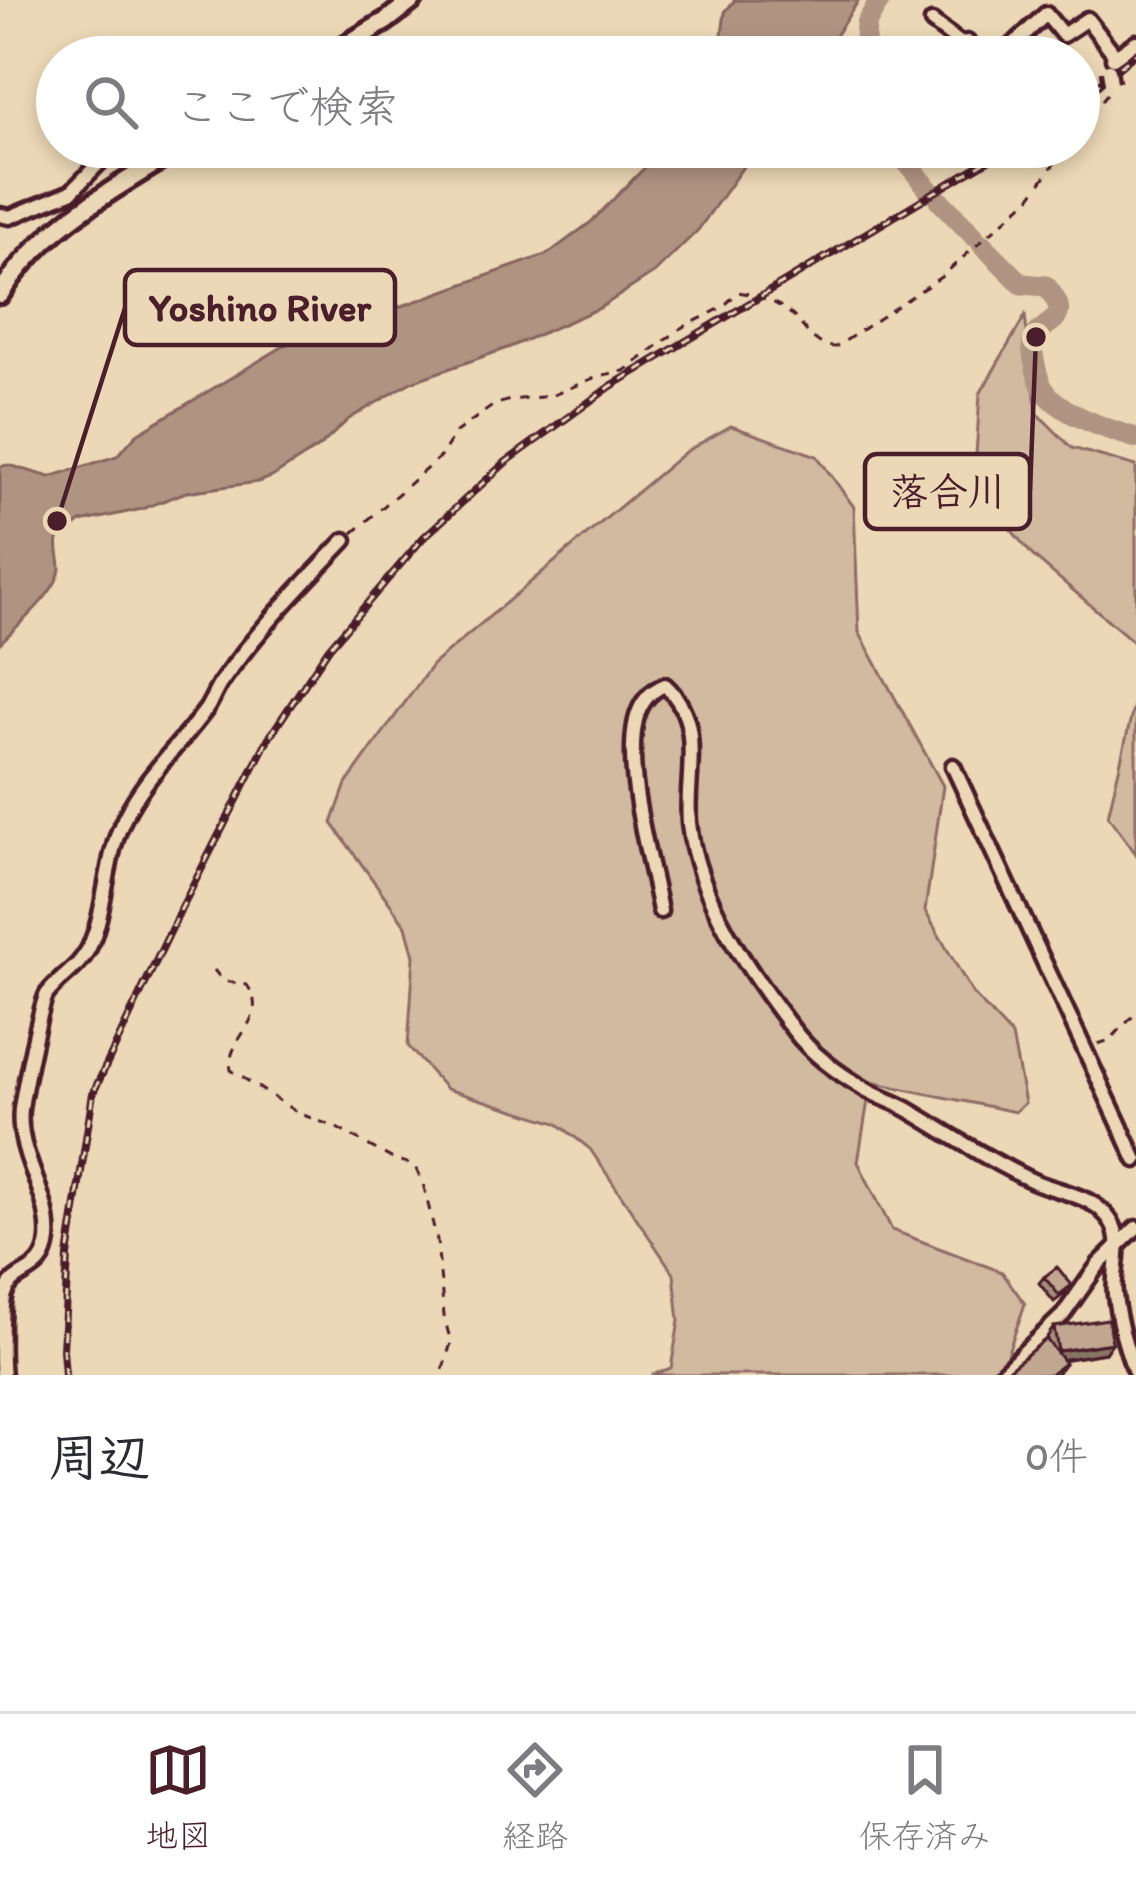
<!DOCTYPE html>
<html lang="ja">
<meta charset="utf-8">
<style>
body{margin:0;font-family:Itim,"Klee One",sans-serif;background:#f7f7f7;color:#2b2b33}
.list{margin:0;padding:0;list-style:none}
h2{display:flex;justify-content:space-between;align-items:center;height:156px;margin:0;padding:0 48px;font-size:51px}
h2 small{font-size:39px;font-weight:400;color:#7c7c81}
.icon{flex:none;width:66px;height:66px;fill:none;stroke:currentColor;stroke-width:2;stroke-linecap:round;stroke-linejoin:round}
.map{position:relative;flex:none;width:1136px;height:1375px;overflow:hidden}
.search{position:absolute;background:#fff;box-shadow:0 6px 18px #0003;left:36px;right:36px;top:36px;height:132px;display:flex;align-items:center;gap:30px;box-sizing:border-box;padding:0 42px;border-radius:66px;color:#7c7c81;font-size:45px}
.sheet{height:336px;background:#fff}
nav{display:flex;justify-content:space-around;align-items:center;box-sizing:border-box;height:168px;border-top:3px solid #e1e1e2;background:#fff;font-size:33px;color:#7c7c81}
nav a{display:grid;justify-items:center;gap:6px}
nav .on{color:#4a1f2b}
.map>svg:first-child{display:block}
</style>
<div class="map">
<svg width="1136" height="1375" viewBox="0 0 1136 1375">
<rect width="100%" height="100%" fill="#ecd8b6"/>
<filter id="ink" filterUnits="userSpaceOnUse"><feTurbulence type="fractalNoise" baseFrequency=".00833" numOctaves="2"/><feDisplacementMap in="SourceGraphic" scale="24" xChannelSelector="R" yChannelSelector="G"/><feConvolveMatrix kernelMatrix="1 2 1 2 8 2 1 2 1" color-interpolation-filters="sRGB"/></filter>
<g filter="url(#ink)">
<path fill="#d1baa0" stroke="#8e6c66" stroke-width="3" d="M1025 316 1037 413 1072 448 1136 466V644L1033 556 974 485 980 394Z
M731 426 817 456 854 507 859 632 943 786 925 911 973 994 1012 1036 1025 1103 1015 1112 871 1082 858 1162 892 1230 1002 1272 1025 1304 1000 1375H652L671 1368 679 1321 674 1274 590 1149 557 1123 446 1089 408 1046 414 956 406 926 332 823 346 784 432 665 685 452Z
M1136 696V854L1108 816Z"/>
<path fill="#b09482" stroke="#87655f" stroke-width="3" d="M735 0H859L821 57H719L725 12Z
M665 147H757L698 230 655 272 600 308 510 347 411 382 349 419 320 446 272 477 258 482 186 492 142 509 81 522 58 539C56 551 60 557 60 567 60 590 16 627 0 643V466L9 465 50 477 117 456 137 434 294 340 388 311 548 254 591 222Z"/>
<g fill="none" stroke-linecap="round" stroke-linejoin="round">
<path stroke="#b09482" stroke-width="21" d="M864 57 866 24 880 0
M895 147 929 190
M939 200 974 236
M982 244 1022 284 1046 286C1077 324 1043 317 1033 341 1031 347 1033 355 1034 360 1036 370 1038 380 1043 388 1058 414 1109 430 1136 438"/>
<defs>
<path id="minor" d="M932 22 964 46
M954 57 967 42 984 57
M1000 57 1046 14 1063 35 1087 19 1115 55
M1113 58 1136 42
M0 215 10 217 71 192 102 160 125 147
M953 766 1136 1160
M660 911C650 857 624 772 636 720 640 703 650 691 665 685 706 723 685 773 689 823 697 898 749 972 795 1032 812 1054 841 1075 865 1089 878 1097 893 1101 907 1109 948 1133 989 1161 1033 1181 1060 1193 1096 1195 1112 1223 1124 1243 1112 1273 1115 1295 1118 1321 1127 1351 1136 1375
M3 1375C1 1361 1 1306 5 1294 13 1268 44 1277 48 1240 52 1194 16 1156 21 1109 23 1093 41 1002 47 994 60 977 79 968 89 948 108 906 104 858 125 817 146 775 180 745 207 708 212 700 215 692 220 684 256 632 302 585 345 540
M1000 1375 1063 1315 1099 1264 1136 1228"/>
<path id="major" d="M326 57 386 21 413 0
M0 294C45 224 113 190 182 147"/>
</defs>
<use href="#minor" stroke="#4a1f2b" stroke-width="21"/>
<use href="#major" stroke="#4a1f2b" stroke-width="26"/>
<path stroke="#4a1f2b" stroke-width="3" stroke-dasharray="9 9" stroke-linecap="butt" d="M1079 129 1107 94
M353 533 441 456 456 432 494 405 510 400 551 396 598 376 624 371 680 329 723 307 738 292C758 295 775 301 791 314 806 328 814 347 836 347L941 277 1030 198 1066 147
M214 970 223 981 247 985C272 1020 225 1037 231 1070L298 1113 335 1127 393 1159 414 1165 423 1183 437 1241 444 1316 451 1343 441 1375
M1098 1044 1110 1040 1136 1013"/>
<use href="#minor" stroke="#ecd8b6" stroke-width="12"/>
<use href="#major" stroke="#ecd8b6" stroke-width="16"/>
<defs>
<path id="rail" d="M1079 101 1136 53
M65 1375 63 1350 68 1256 93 1093 180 911 268 739 329 648 423 538 506 462 611 386 1010 147"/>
</defs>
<use href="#rail" stroke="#4a1f2b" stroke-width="8"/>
<use href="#rail" stroke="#ecd8b6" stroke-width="3" stroke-dasharray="9" stroke-linecap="butt"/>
<defs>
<path id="minor-bridge" d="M1109 70 1111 83"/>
</defs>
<use href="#minor-bridge" stroke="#4a1f2b" stroke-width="21" stroke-linecap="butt"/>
<use href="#minor-bridge" stroke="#ecd8b6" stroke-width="12"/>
</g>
<path fill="#a6907d" stroke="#4a1f2b" stroke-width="3" d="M1044 1277 1067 1292 1054 1302 1039 1283Z
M1054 1327 1112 1343 1105 1353 1062 1360 1065 1363 1056 1375H1002L1046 1339 1047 1341V1337Z"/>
<path fill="#877566" stroke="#4a1f2b" stroke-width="3" d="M1112 1343 1105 1353 1051 1361 1058 1351Z"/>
<path fill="#c1a791" stroke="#4a1f2b" stroke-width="3" d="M1057 1267 1072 1285 1059 1295 1044 1277Z
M1108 1319 1112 1343 1058 1351 1054 1327Z
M1046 1339 1065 1363 1050 1375H1004L1003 1374Z"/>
</g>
<path fill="none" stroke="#4a1f2b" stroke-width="4.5" d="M57 521L125 308M1036 337L1030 491"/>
<g fill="#4a1f2b" stroke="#ecd8b6" stroke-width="4.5">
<circle cx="57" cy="521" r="12"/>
<circle cx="1036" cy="337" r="12"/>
</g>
<g fill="#ecd8b6" stroke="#4a1f2b" stroke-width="4.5">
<rect x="125" y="270" width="270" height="75" rx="12"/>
<rect x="865" y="454" width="165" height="75" rx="12"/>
</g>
<g font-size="39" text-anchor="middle" font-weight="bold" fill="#4a1f2b">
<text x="260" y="321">Yoshino River</text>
<text x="948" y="505">落合川</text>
</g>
</svg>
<div class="search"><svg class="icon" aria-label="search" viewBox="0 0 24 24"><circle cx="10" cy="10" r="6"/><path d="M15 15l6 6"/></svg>ここで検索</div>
</div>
<section class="sheet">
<h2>周辺<small>0件</small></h2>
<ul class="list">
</ul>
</section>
<nav>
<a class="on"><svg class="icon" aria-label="map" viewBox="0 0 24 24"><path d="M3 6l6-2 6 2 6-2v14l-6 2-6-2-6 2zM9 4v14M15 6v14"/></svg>地図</a>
<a><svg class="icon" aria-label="directions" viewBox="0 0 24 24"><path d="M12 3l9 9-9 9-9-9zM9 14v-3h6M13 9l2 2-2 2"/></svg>経路</a>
<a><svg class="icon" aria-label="saved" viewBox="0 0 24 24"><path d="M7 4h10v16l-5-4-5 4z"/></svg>保存済み</a>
</nav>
